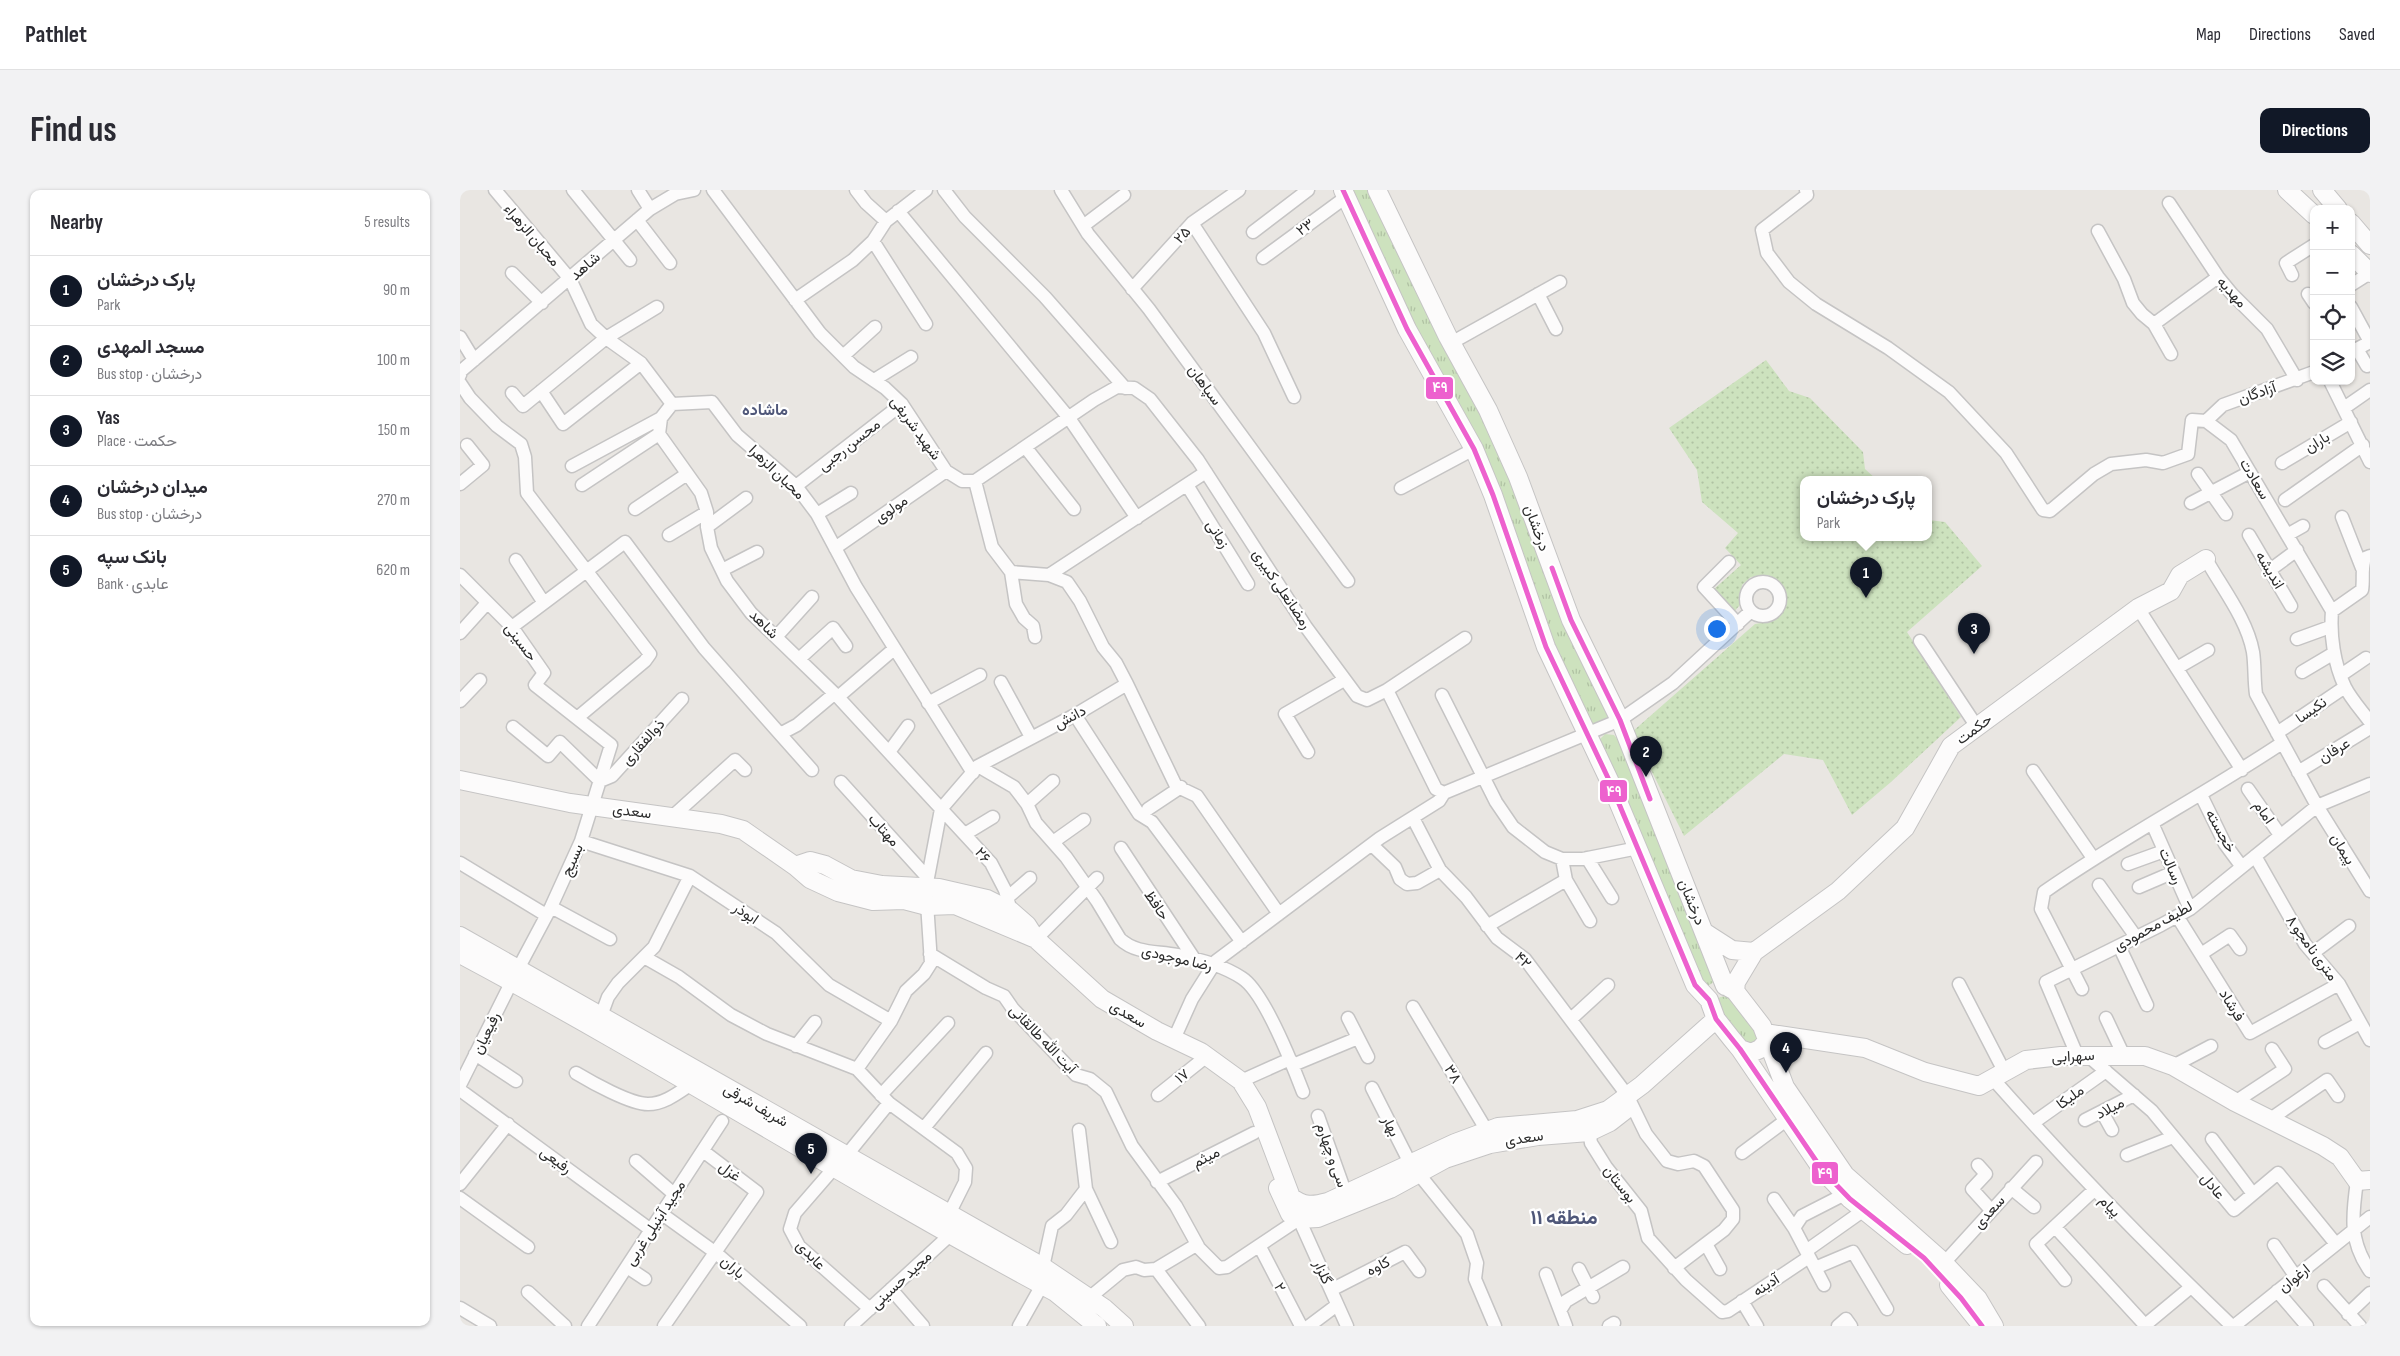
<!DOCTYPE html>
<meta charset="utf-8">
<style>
body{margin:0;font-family:"Sofia Sans Condensed",Vazirmatn,sans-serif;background:#f2f2f3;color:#2b2b33}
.controls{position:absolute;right:15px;top:15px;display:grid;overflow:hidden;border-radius:10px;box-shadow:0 1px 4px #0004}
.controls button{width:45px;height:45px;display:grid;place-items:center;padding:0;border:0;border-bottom:1px solid #e1e1e2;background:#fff;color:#2b2b33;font:25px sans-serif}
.you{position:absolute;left:1256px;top:438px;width:18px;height:18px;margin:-12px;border:4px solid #fff;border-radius:50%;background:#1a73e8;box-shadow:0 0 0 8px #1a73e833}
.badge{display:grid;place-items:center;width:32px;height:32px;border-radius:50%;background:#111827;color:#fff;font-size:16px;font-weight:700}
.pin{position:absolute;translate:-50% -41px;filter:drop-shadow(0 1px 2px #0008)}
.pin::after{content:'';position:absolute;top:26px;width:18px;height:15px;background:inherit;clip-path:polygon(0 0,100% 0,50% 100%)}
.popup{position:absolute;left:1340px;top:286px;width:132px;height:65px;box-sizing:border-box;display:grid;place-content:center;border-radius:10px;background:#fff;filter:drop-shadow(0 1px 4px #0005);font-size:16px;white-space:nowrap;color:#7c7c81}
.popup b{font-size:19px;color:#2b2b33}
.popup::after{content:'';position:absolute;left:50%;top:100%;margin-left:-10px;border:10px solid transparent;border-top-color:#fff}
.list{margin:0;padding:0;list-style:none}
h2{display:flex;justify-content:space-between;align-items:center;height:65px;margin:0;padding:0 20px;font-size:21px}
h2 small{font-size:16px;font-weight:400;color:#7c7c81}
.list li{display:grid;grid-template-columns:32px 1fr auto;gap:15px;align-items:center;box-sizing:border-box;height:70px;padding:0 20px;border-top:1px solid #e1e1e2}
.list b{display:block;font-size:19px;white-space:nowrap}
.list p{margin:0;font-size:16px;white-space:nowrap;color:#7c7c81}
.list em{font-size:16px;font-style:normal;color:#7c7c81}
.icon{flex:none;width:28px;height:28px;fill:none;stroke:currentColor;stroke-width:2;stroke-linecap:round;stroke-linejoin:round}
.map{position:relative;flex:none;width:1910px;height:1136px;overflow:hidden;border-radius:10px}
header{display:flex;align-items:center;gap:30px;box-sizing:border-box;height:70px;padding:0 25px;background:#fff;border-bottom:1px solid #e1e1e2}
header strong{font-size:24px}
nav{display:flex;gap:28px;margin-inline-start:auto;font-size:18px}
.intro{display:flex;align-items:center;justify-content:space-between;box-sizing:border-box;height:120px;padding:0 30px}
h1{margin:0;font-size:35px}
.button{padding:12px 22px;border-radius:10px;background:#111827;color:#fff;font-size:18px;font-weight:700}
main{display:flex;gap:30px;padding:0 30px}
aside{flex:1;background:#fff;border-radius:10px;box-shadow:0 1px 4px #0004}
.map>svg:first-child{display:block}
</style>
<header>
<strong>Pathlet</strong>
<nav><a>Map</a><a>Directions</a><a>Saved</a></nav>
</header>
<div class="intro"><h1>Find us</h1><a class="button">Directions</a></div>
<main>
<aside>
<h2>Nearby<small>5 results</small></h2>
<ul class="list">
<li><span class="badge">1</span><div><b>پارک درخشان</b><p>Park</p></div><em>90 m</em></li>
<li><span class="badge">2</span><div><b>مسجد المهدی</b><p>Bus stop · درخشان</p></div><em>100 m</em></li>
<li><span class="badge">3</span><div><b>Yas</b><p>Place · حکمت</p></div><em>150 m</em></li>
<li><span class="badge">4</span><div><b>میدان درخشان</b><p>Bus stop · درخشان</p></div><em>270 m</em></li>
<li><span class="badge">5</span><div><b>بانک سپه</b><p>Bank · عابدی</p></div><em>620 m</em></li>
</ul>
</aside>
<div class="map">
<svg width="1910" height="1136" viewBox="0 0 1910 1136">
<defs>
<pattern id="grass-tufts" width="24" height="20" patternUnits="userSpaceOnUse" patternTransform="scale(1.25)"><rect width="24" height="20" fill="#cde2be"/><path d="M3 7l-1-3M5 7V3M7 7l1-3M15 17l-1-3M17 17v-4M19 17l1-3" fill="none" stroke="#b0c2a3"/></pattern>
<pattern id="park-dots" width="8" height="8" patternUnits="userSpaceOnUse" patternTransform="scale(1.25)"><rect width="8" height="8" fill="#cde2be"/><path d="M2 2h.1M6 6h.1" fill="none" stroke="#b0c2a3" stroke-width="1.8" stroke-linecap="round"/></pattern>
</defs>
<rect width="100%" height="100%" fill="#e9e6e2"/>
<path fill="url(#grass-tufts)" d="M889 0H910L1043 267 1148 523 1146 530 1133 535 1127 530 959 145Z
M1145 544 1154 545 1162 555 1258 789 1245 798 1138 551Z
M1267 806 1299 844 1298 852 1283 855 1255 812 1260 807Z"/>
<path fill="url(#park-dots)" d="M1306 170 1329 201 1350 208 1403 262 1405 279 1416 289H1344V347H1468L1469 330 1485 332 1522 376 1447 442 1501 527 1431 592 1392 625 1363 570 1324 564 1224 646 1172 542 1295 434 1312 431 1326 415 1325 400 1308 385 1291 387 1282 395 1280 415 1273 423 1253 400 1281 375 1265 358 1278 343 1242 312 1237 280 1209 238Z"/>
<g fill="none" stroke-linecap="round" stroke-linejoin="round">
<defs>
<path id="street" d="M35 0 110 89 131 134 146 148 181 173 212 214 252 212 277 245 336 296 357 324 396 397 513 583
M113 0 170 70
M178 0 190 19
M253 0 360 143 394 177 425 198 442 214 486 281 502 291H515L532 357 551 382 556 414 564 428 573 436 575 447
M396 0 406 13 426 31
M484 0 505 27 585 107 665 198
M601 0 628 44 689 119 888 391
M1346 0 1347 5 1302 40 1307 63 1329 92 1356 114 1428 158 1489 202 1546 263 1583 320 1590 321 1634 284 1651 274 1686 270 1703 273 1728 264 1732 230 1746 231 1771 250 1872 421
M1709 13 1758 87 1772 104 1807 139 1837 190
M438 21 609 228 677 328
M177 30 210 73
M732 33 804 143 834 207
M623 36 664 5
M1638 41 1664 89 1673 113 1682 124 1694 134 1711 164
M793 42 848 0
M413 51 466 134
M803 68 886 7
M52 83 82 113
M1832 85 1826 73 1854 55
M1891 95 1910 83
M672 99 732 33 779 0
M1078 104 1096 139
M1848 104 1854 113
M335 110 393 70 413 51 426 31 466 0
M1891 117 1910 152
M1694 134 1758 87
M0 147 14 170
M991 153 1100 92
M1897 159 1907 176
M1891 162 1910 152
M383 166 415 137
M0 185 1 181 190 19 215 4 234 0
M414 190 451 167
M1870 191 1910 272
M0 193 10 208 37 236 61 254 65 267 67 303 190 464 185 471 117 528
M81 201 103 234 181 173
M52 203 63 216 146 148 197 117
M212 214 201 228 199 244 241 303 247 322V337L251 358 267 391 291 423 378 507 531 673 545 700 551 721
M1884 218 1910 200
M1746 231 1763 215 1854 182
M566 258 614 319
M1822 273 1891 232
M112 276 201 228
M1738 284 1766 324
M515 291 634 210 657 197 674 198 690 209 738 270 846 437 897 506 907 510 927 500 976 599 984 603 1160 530 1213 493 1291 421
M0 294 23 275 7 255
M122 295 199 244
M727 295 788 394
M336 296 442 214
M941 298 1014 259
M1825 310 1903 255
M1731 313 1790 282
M175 319 227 284
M357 324 391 303
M1882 327 1902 378
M247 337 286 308
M209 345 247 322
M1789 345 1831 416
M1827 345 1843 336
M375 358 486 281
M1910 366 1905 368C1901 379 1904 389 1902 400L1872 421C1870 445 1874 474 1885 497 1891 509 1902 521 1910 532
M1746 369C1762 398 1787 429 1793 462 1795 475 1794 490 1796 504L1857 616 1910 701
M56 370 84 413
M1269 372 1244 397 1278 434
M262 380 297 362
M1810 380 1837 360
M0 385 52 437 84 483 75 495 151 555 121 651 91 717 58 779
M589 385 746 282
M1286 409a17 17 0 1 1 34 0a17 17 0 1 1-34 0Z
M1678 418 1782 580
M52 437 165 352 244 458 320 544 337 535 374 504
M0 443 27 413
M316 447 352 407
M1837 449 1870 437
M1460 451 1517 537
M339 469 373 438 386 456
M1717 478 1748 460
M1842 482 1874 463
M1881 485 1906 468
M541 492 571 547
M667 494 716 596 737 606 819 724
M927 500 1005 448
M982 505 1036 612 1053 637 1085 662 1102 669H1123L1178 658
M378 507 434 459
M0 511 20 490
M468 513 520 485
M615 525 679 624 692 632 782 752
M53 537 88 566 100 552 140 591 152 586 222 509
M1817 543 1885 497
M320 544 352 580
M429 562 448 536
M848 562 825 524 884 490
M518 576 554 597 567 614 576 633 606 667 637 711 660 749C676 764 697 761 717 765 739 769 764 776 782 788 804 802 833 876 843 902
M1573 581 1633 668
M1838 582 1910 538
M381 592 467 687
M1788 599 1820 645
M1741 605 1765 654 1782 677
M567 614 593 591
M688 619 721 597
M213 626 275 570 285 580
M953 628 980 680 1006 707 1037 748 1065 769 1167 905 1186 944 1207 971 1218 974 1234 971 1244 976 1273 1020V1029L1264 1040 1214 1078
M1692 633 1730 719
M505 644 533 627
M121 651 230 686 316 743 369 795 431 831
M593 652 624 630
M912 655 935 677 940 689 947 694 957 693 980 680
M661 658 735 770
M1795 666 1845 754 1879 794 1910 850
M1127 668 1152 708
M1102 669 1106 690 1130 731
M0 673 86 725
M1668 674 1704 661
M1639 695 1676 747
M1679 697 1714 682
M547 708 570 688
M91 717 150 749
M1717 726 1790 843 1879 794
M1027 736 1106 690
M576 749 637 688
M1659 756 1687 815
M1853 763 1889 736
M470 764 526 798 544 806 553 819 616 885 630 889 646 902 672 956 716 1016 738 1056
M1741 764 1770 745 1780 759
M184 767 219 787 271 825 307 844 397 879 429 913 497 963 506 978 505 992 489 1024
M1499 794 1545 883
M1622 799 1581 719 1584 702C1661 648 1744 605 1822 553
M953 817 1027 941 1029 949
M141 826 148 807 158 793 194 757 230 686
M888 828 908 867
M1646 828 1664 866
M1111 829 1148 795
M714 849 732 809 756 771 920 648 979 611 984 603
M1865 852 1900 833
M336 856 355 832
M15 864 56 891
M1617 865 1586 792 1701 735 1730 719 1857 616 1910 594
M1627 865 1692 921 1774 1020 1818 983 1876 1054
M833 875 898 848
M1713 876 1751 856
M397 879 431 831 446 801 464 784 471 773 466 698 481 619 518 576 615 525 667 494 656 473 643 457 620 411 607 392 589 385 551 382
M116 883C131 892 170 914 188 914 204 914 218 903 230 895
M1534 890C1610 976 1689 1057 1772 1136
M781 891 830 869
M0 895 52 791
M912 898 950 973 1007 1044 1017 1073 1015 1089 1035 1136
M0 900 191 1040
M421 905 488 833
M698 905 747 866
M1775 912 1825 879 1812 859
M1642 922 1652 940
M858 926 888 1010
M1625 930 1674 905
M1809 930 1867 890 1878 906
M1573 933 1646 881
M1128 934 1131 953 1146 977 1181 1021 1188 1048 1226 1090 1262 1122 1268 1121 1349 1067
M464 938 526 863
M1752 949 1793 1004
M1282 963 1329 928
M1667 965 1713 947
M386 966 429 913
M176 971 214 1004
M1518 975 1526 984 1512 999 1531 1020
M374 978 335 1023 330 1039 339 1056 410 1119
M1897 991C1892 1026 1889 1051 1910 1081
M697 992 794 943
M0 994 48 934
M1551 998 1574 1017
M626 999 651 1052
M0 1008 68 1057
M1314 1009 1334 1038
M840 1021 839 1029 887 1136
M202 1024 256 1063 340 1136
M1595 1037 1685 1135
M1246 1054 1260 1079
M1814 1055 1836 1087
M800 1057 841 1136
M1346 1061 1404 1020
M1484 1073 1576 972
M167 1077 185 1089
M583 1077 592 1036 606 1025 626 999 619 940
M1355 1078 1393 1062 1427 1119
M696 1079 739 1136
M1119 1079 1133 1107
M1086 1084 1106 1136
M1605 1090 1576 1054 1634 1000
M1364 1095 1334 1038 1342 1026 1385 1004
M1864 1096 1900 1136
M431 1099 463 1136
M871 1100 945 1062 959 1081
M1817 1101 1847 1136
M68 1102 105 1136
M629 1108 663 1080 676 1077 684 1080 696 1079 736 1055 759 1078 767 1077 839 1029
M1282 1111 1297 1136
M0 1118 30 1136
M1101 1119 1106 1111 1163 1077
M1888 1124 1910 1103
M128 1136 262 931
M204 1136 297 1002 243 961
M391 1136 490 1045
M559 1136 582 1095
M849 1136 877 1115
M1149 1136 1154 1133
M1378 1136 1386 1129 1391 1136
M1684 1136 1731 1097
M1774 1136 1910 1027"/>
<path id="secondary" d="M883 0 947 139 1014 259 1033 305 1086 457 1149 590 1235 795 1249 810 1256 829 1271 848 1280 859 1291 863 1300 859 1306 852
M917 0 988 147 1028 220 1058 287 1111 430 1160 530 1265 796
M1827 0 1854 25
M1862 0 1878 19
M1891 33 1910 55
M1891 64 1910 83
M0 590 110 613 261 634 283 640 335 676 350 689 378 702 413 711 444 710 467 716 495 715 576 749
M335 676 350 671 365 675 391 689 422 695 479 698 527 709 551 721 567 735 576 749 642 809 697 841 741 862 781 891 797 917 831 1007C843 1017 853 1016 868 1012L995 953 1038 937 1117 930 1148 920 1182 895 1256 829
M1244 742 1272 760 1294 762
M0 746 583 1077 644 1118 664 1136
M0 764C201 871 393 994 595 1102L637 1136
M1266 796 1275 801 1302 836 1325 897 1385 985 1480 1069 1518 1109 1534 1136
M1275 801 1276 792 1294 762 1378 701 1445 638 1491 556 1678 418 1711 401 1720 385 1746 369
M1305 843 1405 858 1465 882 1519 896 1566 870 1601 866H1685L1713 876 1775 912 1863 956 1880 967 1897 991 1910 990
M1280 859 1363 981 1390 1009 1447 1055
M818 998 830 1024 839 1029 858 1028 930 999 985 969 1030 954 1078 946 1129 942 1150 932 1168 918
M1489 1095 1522 1136"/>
</defs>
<use href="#street" stroke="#c5c4c4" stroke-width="15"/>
<use href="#secondary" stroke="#c5c4c4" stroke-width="20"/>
<use href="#street" stroke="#fcfbfb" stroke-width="12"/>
<use href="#secondary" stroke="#fcfbfb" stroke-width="18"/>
<defs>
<path id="bus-1" d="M883 0 947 139 1014 259 1033 305 1086 457 1149 590 1235 795 1249 810 1256 829 1280 859 1363 981 1390 1009 1464 1068 1501 1108 1522 1136
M1092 378 1111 430 1160 530 1190 609"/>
</defs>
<use href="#bus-1" stroke="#fff" stroke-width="9"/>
<use href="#bus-1" stroke="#ed61ce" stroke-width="5"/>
</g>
<g text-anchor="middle" stroke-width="4.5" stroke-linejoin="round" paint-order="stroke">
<g font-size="15" fill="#2b2b2b" stroke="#fff">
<text transform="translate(845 37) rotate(-36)" y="5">۲۳</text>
<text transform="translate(72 45) rotate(49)" y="5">محبان الزهراء</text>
<text transform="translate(722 45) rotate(-48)" y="5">۲۵</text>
<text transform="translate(125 76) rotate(-41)" y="5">شاهد</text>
<text transform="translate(1772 102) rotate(48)" y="5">مهدیه</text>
<text transform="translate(745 195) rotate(54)" y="5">سپاهان</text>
<text transform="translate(1797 203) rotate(-19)" y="5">آزادگان</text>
<text transform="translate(456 238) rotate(54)" y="5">شهید شریفی</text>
<text transform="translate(1857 252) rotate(-31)" y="5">باران</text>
<text transform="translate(389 255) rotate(-38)" y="5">محسن رجبی</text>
<text transform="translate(317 282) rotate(44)" y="5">محبان الزهرا</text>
<text transform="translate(1795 289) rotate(59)" y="5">سعادت</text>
<text transform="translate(431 319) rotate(-35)" y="5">مولوی</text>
<text transform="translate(1077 338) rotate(70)" y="5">درخشان</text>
<text transform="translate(758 344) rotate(58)" y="5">زمانی</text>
<text transform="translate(1810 380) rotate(59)" y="5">اندیشه</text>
<text transform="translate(822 399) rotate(56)" y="5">رمضانعلی کبیری</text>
<text transform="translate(304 434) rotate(45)" y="5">شاهد</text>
<text transform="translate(61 452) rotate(53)" y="5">حسینی</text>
<text transform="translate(1851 520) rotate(-35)" y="5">نکیسا</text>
<text transform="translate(610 527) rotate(-28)" y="5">دانش</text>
<text transform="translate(1514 539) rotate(-37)" y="5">حکمت</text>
<text transform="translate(183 552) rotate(-48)" y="5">ذوالفقاری</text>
<text transform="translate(1874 560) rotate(-31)" y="5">عرفان</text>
<text transform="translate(172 621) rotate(7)" y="5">سعدی</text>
<text transform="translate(1804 622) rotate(55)" y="5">امام</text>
<text transform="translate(424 640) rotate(48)" y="5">مهتاب</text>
<text transform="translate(1761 641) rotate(61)" y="5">خجسته</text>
<text transform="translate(1883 659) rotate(58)" y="5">پیمان</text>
<text transform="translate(523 665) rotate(50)" y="5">۲۶</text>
<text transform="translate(112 670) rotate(-66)" y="5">بسیج</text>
<text transform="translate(1711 676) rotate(66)" y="5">رسالت</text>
<text transform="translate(1232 712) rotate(68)" y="5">درخشان</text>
<text transform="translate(697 715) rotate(56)" y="5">حافظ</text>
<text transform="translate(286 723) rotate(34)" y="5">ابوذر</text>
<text transform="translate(1693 736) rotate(-29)" y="5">لطیف محمودی</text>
<text transform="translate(1852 758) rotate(54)" y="5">۸ متری نامجو</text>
<text transform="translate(717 768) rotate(13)" y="5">رضا موجودی</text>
<text transform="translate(1063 770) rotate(45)" y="5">۴۲</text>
<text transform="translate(1772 815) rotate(58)" y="5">فرشاد</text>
<text transform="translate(668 824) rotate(30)" y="5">سعدی</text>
<text transform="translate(26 843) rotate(-64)" y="5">رفیعیان</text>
<text transform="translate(583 849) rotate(46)" y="5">آیت الله طالقانی</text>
<text transform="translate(1613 866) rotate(-3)" y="5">سهرابی</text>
<text transform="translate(993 884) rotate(59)" y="5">۳۸</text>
<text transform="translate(722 886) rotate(-39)" y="5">۱۷</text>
<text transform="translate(1610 907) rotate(-36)" y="5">ملیکا</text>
<text transform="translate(296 915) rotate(30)" y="5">شریف شرقی</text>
<text transform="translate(1650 918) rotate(-27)" y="5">میلاد</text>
<text transform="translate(931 936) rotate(63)" y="5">بهار</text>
<text transform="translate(1064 948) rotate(-9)" y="5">سعدی</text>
<text transform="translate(872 965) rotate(71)" y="5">سی و چهارم</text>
<text transform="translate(746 967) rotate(-27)" y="5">میثم</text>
<text transform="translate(96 970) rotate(36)" y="5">رفیعی</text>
<text transform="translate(270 981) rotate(37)" y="5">غزل</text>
<text transform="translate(1160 994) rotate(52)" y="5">بوستان</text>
<text transform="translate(1753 996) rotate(50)" y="5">عادل</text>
<text transform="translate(1650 1016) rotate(46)" y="5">پیام</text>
<text transform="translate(1529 1022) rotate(-48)" y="5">سعدی</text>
<text transform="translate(195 1033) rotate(-57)" y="5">مجید آبنیلی غربی</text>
<text transform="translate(351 1065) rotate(46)" y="5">عابدی</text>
<text transform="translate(918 1076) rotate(-27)" y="5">کاوه</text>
<text transform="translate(273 1077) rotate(41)" y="5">باران</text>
<text transform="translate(863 1082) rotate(66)" y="5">گلزار</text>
<text transform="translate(1834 1088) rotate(-39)" y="5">ارغوان</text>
<text transform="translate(441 1090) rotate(-43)" y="5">مجید حسینی</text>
<text transform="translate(1306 1095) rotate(-33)" y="5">آدینه</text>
<text transform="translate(820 1097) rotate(62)" y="5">۲</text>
</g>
<g font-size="16" font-weight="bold" fill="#4f5779" stroke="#fff">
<text x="305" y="225">ماشاده</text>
</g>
<g font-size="20" font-weight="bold" fill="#4f5779" stroke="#fff">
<text x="1104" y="1034">منطقه ۱۱</text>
</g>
</g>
<g stroke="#fff" stroke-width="2">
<rect x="965" y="186" width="29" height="24" rx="5" fill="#ed61ce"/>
<rect x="1139" y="589" width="29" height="24" rx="5" fill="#ed61ce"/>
<rect x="1351" y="971" width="28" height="24" rx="5" fill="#ed61ce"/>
</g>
<g font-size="14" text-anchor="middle" font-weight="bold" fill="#fff">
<text x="980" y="202">۴۹</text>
<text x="1154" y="606">۴۹</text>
<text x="1365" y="988">۴۹</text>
</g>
</svg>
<div class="controls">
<button>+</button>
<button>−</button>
<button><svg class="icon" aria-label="locate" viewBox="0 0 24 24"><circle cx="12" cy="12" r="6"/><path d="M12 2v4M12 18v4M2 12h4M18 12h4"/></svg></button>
<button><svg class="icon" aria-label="layers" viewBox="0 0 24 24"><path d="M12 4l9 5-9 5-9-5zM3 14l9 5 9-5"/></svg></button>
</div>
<div class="you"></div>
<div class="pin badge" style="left:1406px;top:408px">1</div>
<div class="popup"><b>پارک درخشان</b>Park</div>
<div class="pin badge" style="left:1186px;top:587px">2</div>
<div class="pin badge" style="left:1514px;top:464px">3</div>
<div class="pin badge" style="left:1326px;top:883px">4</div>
<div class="pin badge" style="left:351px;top:984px">5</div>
</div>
</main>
